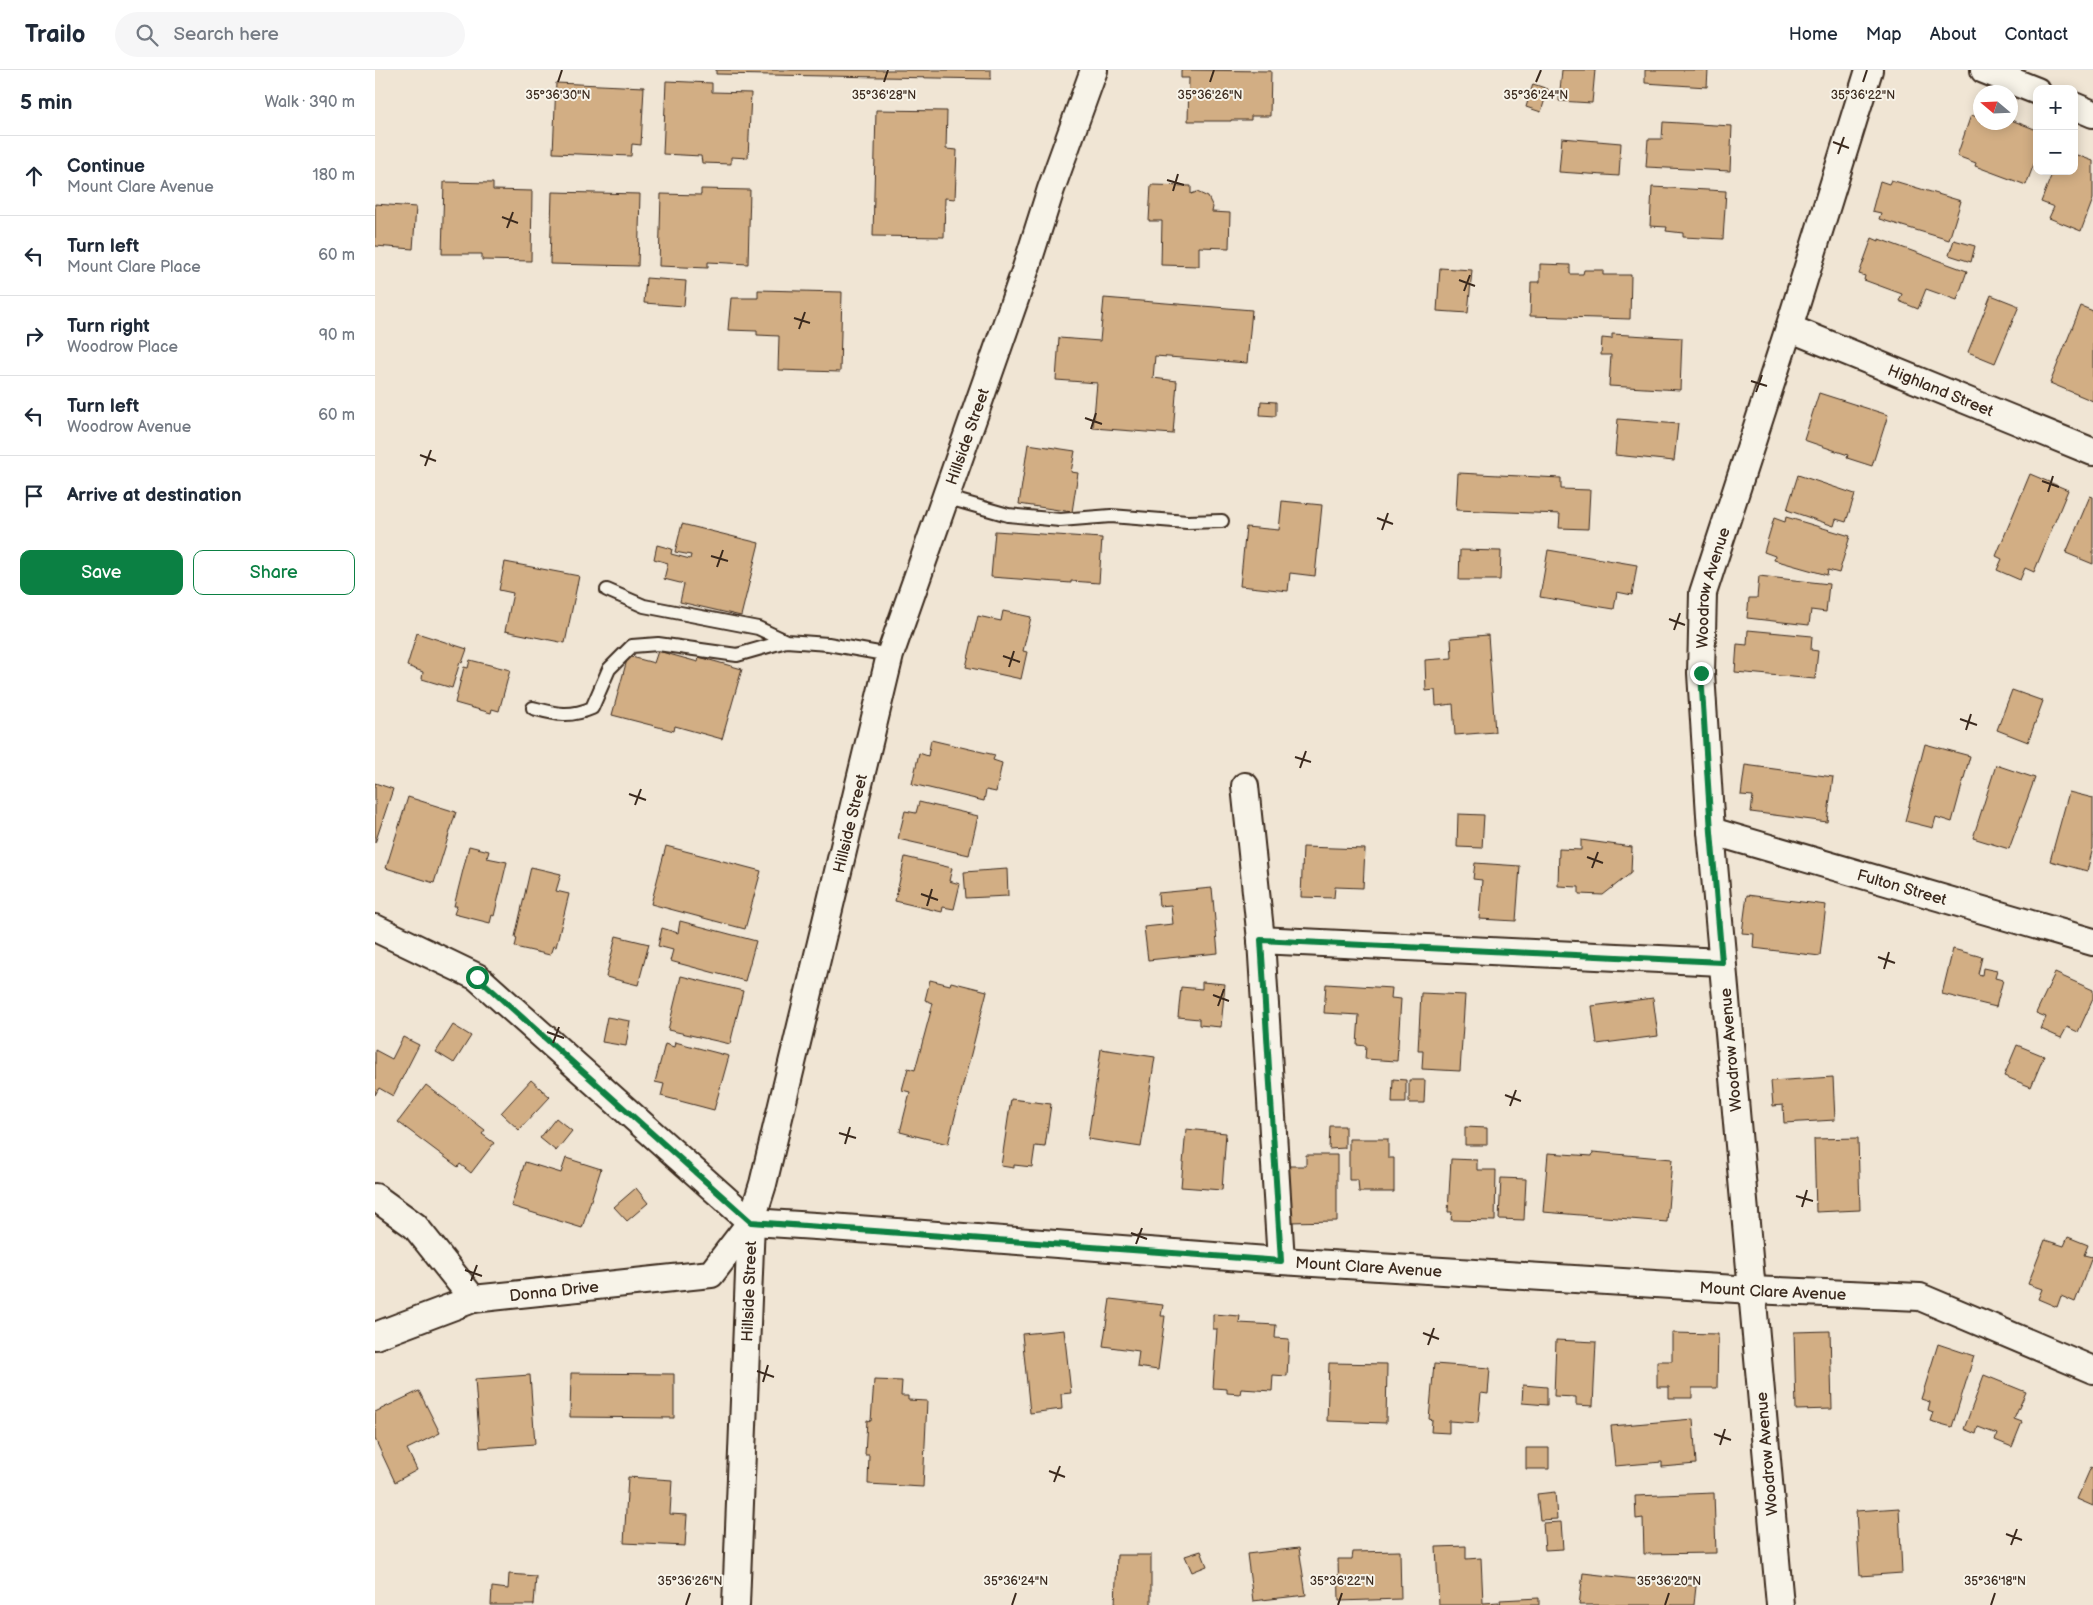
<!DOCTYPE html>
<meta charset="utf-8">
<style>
body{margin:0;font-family:"Balsamiq Sans",sans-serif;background:#f6f6f7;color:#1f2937}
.controls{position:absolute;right:15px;top:15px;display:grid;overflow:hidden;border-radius:10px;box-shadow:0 2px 12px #0003}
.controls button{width:45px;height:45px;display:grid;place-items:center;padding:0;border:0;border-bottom:1px solid #e0e1e3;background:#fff;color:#1f2937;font:25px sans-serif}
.compass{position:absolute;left:1598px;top:15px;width:45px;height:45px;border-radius:50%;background:#fff;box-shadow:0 2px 12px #0003;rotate:289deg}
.stop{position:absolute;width:15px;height:15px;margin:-11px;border:4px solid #0b8043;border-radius:50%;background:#fff}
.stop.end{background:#0b8043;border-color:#fff;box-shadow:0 1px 5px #0008}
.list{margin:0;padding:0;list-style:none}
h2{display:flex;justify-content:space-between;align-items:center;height:65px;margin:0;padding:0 20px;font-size:21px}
h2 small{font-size:16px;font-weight:400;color:#747a83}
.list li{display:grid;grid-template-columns:32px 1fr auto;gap:15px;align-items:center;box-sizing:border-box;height:80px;padding:0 20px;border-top:1px solid #e0e1e3}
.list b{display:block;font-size:19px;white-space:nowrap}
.list p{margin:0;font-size:16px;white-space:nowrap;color:#747a83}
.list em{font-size:16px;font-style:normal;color:#747a83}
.actions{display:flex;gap:10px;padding:15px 20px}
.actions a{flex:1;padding:11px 0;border:1px solid #0b8043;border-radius:10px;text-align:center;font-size:18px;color:#0b8043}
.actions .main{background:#0b8043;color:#fff}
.icon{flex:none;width:28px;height:28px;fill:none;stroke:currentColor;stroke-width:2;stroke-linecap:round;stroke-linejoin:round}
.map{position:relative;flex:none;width:1718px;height:1535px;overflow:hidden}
header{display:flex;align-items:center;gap:30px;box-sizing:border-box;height:70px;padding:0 25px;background:#fff;border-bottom:1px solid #e0e1e3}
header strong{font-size:24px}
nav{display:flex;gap:28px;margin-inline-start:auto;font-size:18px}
.search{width:350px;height:45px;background:#f6f6f7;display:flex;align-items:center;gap:12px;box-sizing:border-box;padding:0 18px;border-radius:28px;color:#747a83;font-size:19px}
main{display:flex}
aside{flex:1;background:#fff}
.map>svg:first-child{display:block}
</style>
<header>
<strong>Trailo</strong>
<div class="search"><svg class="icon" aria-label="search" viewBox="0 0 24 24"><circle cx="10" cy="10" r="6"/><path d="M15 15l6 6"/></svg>Search here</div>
<nav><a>Home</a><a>Map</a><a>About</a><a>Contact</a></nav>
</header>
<main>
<aside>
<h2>5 min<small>Walk · 390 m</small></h2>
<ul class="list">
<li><svg class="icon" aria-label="ahead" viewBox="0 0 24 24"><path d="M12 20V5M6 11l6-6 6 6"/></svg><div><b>Continue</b><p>Mount Clare Avenue</p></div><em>180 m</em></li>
<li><svg class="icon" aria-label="left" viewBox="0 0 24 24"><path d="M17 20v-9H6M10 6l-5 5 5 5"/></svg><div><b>Turn left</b><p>Mount Clare Place</p></div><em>60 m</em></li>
<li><svg class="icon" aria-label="right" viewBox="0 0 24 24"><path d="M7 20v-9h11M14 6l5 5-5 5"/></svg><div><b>Turn right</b><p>Woodrow Place</p></div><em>90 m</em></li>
<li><svg class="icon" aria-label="left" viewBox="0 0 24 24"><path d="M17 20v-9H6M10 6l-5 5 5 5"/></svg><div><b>Turn left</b><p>Woodrow Avenue</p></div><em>60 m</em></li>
<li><svg class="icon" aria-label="arrive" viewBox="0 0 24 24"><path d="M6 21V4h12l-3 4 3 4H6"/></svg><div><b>Arrive at destination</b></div></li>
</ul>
<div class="actions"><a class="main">Save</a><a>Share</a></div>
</aside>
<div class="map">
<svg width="1718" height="1535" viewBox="0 0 1718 1535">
<rect width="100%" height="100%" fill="#f0e5d4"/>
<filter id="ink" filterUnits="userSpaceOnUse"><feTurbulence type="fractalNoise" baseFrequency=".02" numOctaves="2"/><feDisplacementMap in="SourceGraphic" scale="10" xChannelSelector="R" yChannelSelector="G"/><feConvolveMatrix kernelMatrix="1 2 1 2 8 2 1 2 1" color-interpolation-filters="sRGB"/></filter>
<g filter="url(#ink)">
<path fill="#d2ae84" stroke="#3b2a1e" d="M341 0H616V9L341 4Z
M806 0 896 1 895 46H876V50H856V51H813L814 8H806Z
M1187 0H1220L1217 33 1184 31Z
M1270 0H1333L1332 17 1270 13Z
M291 11 337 13V22L376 23 373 88 356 87V94L327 93 326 86 288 84Z
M181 13 269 17 266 75 257 74 256 86 178 83Z
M1158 14 1173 19 1166 42 1151 37Z
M501 40 572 41 571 79 582 80 580 129 570 128 569 167 498 166Z
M1596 45 1606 48V52H1616L1624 55 1625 52H1636V50L1662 60V86L1651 115 1600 96 1601 93 1582 86Z
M1288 52 1357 56 1355 101 1271 97 1273 69H1287Z
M1187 68 1246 73 1244 106 1184 102Z
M1699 84 1718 91V129L1706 161 1674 148 1679 137 1666 132 1678 101H1699Z
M1516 110 1586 131 1574 170 1504 149 1506 143 1497 141 1505 111 1514 114Z
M69 112 118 113V120L157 121 156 191 107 190V184H67Z
M776 115 816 116V124L822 122 833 127 838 137 837 142 855 143 854 178 824 177V196L786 195 787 151H774Z
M1277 117 1351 121 1348 169 1308 167V163L1291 161 1292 157 1275 156Z
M326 119 375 120 373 194 333 192V198L284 196 286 124 326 125Z
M177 122 265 124 263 196 175 194Z
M0 134 41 137 38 179 0 176Z
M1497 168 1504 171V169L1592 201 1582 230 1551 219 1543 239 1524 231 1527 224 1489 210 1490 206 1484 204Z
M1579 170 1600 176 1596 192 1574 185Z
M1165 194 1195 195V204H1208L1209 200H1228V205H1256L1255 249 1155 246 1156 212H1165Z
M1065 198 1097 200 1093 243 1062 241Z
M271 208 311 211 309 236 269 233Z
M383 220 467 222 465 302 403 300 404 266 382 265V261L353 260 356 228H383Z
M1616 225 1644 236 1620 293 1593 282Z
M729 228 877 240 872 293 780 286 778 308 802 311 798 364 718 358 722 313 681 310 684 268 725 271Z
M1706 236 1718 241V331L1675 313Z
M1237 264 1307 268 1305 320 1234 316 1236 285H1226L1227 268 1237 269Z
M1444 323 1513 345 1497 396 1472 388 1473 385 1429 370Z
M886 331 901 332V346L885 345Z
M1243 349 1303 354 1299 391 1240 385Z
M653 374 700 381 696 402 703 403 697 442 644 434Z
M1083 403 1186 408V419L1215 420 1213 459 1184 458 1185 444 1081 440Z
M1655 404 1693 420 1659 502 1650 498 1645 510 1622 500 1627 489 1621 486Z
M1423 405 1480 424 1471 452 1461 449 1459 456 1412 440Z
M1715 426 1718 427V494L1691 483Z
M907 431 947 435 940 506 915 503 913 521 865 516 871 457 904 460Z
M1411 447 1475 466 1464 503 1453 500 1452 505 1399 490 1400 486 1389 482 1399 448 1410 452Z
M307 454 384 473 366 546 305 532 309 514 289 509 293 493 279 489 282 475 297 479 296 484 315 489 316 485 300 482Z
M620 461 727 468 724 513 696 511V513L616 507Z
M1085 480 1126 481 1125 510H1084Z
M1173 480 1262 495 1257 525 1242 522 1239 539 1165 527Z
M130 492 204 506 190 573 130 561 138 523 124 520Z
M1384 506 1454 514 1451 542 1436 540 1434 555 1372 548 1374 528H1382Z
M628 541 656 547 648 581 652 582 646 609 591 597 603 546 626 551Z
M1373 560 1437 566 1436 580 1443 581 1440 609 1360 602 1362 574 1372 575Z
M42 563 92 579 87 593 85 592 77 618 47 609 48 602 32 596Z
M1113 565 1120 662 1080 665 1078 634 1061 636 1060 620 1051 621 1050 590 1077 588 1076 568Z
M283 581 323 592 324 587 367 599 347 669 300 656 299 661 237 645 253 586 279 593Z
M95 590 135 600 124 641 117 639 116 643 80 633 89 597 93 598Z
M1637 620 1668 631 1653 672 1622 660Z
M556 670 620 685 618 690 627 693 621 722 611 720 609 731 537 714 544 683 553 686Z
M1550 674 1595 686 1577 752 1561 747 1558 758 1530 751Z
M1370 695 1458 707 1452 752 1376 742 1378 726 1366 725Z
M1621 695 1660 708 1634 779 1598 768Z
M0 713 18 719 0 773Z
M1694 722 1718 728V778L1712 801 1675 791Z
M33 727 81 742 59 813 11 798Z
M544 732 603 746 594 785 523 769 530 741 541 743Z
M1083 744 1109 745 1107 778 1082 777Z
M1206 770 1257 777 1256 803 1228 825 1204 824V817L1183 816 1184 779 1206 780Z
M94 776 114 781 112 788 132 792 119 846 117 845 115 853 79 844 82 836H79Z
M291 776 386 801 370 859 276 834Z
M928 777 990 779 988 818 960 817 959 828 926 827Z
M530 787 577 798 574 811 585 814 579 839 568 837 567 842 520 831Z
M1100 793 1145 796 1141 851 1104 849 1107 810 1098 809Z
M156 797 186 804 181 821 194 824 181 877 178 876 175 885 140 877 142 868 140 867Z
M632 799 633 826 591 828 589 802Z
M837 818 843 883 773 890 769 857 798 854 796 835 784 836 783 823Z
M1372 825 1451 835 1445 886 1378 878 1379 864 1367 863Z
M305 851 381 871 370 911 295 891 298 880 283 876 287 858 303 863Z
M241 866 274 874 263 915 231 907Z
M1578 879 1607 887 1603 904 1607 905 1608 898 1622 901 1620 908 1628 910 1621 937 1567 924Z
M1680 903 1718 920V929L1703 962 1692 957 1686 968 1666 959 1671 947 1661 943Z
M306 906 368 921 355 974 293 960Z
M555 910 575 915 576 912 612 921 573 1074 525 1062 535 1022 527 1020 533 998 540 1000 558 933 550 930Z
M827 912 850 914 846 957 824 955V949L803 947 806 917 827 919Z
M951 914 1017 918 1016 928 1026 929 1022 991 990 989 991 976 982 975 984 945 949 943Z
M1046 923 1090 925 1085 1001 1047 999 1048 981H1043Z
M1278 928 1283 966 1222 974 1217 936Z
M232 947 255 951 251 976 227 972Z
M78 955 96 966 79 993 61 982Z
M28 967 44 975 18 1026 4 1018 0 1025V980L17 989Z
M300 972 354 986 339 1040 286 1026 289 1014 280 1012 290 974 299 977Z
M1642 975 1669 986 1656 1017 1629 1006Z
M726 979 780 987 766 1077 713 1069Z
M1458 1007 1460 1050 1409 1053 1408 1035 1398 1036 1396 1011Z
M1018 1009 1031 1010V1033H1017Z
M156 1010 175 1027 144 1060 126 1043Z
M1034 1010H1050L1049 1033H1034Z
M51 1015 110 1060 107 1064 119 1073 96 1103 85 1094 83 1097 23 1052Z
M636 1029 676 1034 670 1077 660 1076 657 1097 639 1095V1098L626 1096Z
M181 1048 197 1061 181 1081 165 1068Z
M955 1056H970V1078L954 1079Z
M1090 1057 1112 1058V1075H1090Z
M811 1059 851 1063 847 1120 806 1117Z
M1483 1068 1485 1140 1441 1142 1439 1069Z
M974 1069H1013V1088H1019V1122H984L983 1110H974Z
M1218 1082 1297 1089 1292 1152 1168 1142 1173 1083 1217 1086Z
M931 1085H962V1151L913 1152V1096H931Z
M191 1088 226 1099 207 1158 136 1136 150 1092 186 1103Z
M1076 1089 1102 1090V1100H1121L1120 1151 1076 1150 1077 1142H1073Z
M1126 1108 1151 1109 1149 1150 1124 1149Z
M261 1118 273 1133 252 1151 239 1137Z
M1693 1167 1713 1175 1709 1185 1717 1187 1700 1232 1686 1226 1682 1237 1663 1229 1667 1219 1653 1214 1670 1170 1689 1176Z
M735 1229 788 1235 786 1246H790L783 1300 762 1297 764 1281 728 1276Z
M838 1244 865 1246 864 1253 901 1255 900 1268 914 1269 912 1306 898 1305 897 1321 866 1319 865 1324 852 1323V1319L838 1318 842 1259H838Z
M689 1260 696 1323 686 1324 687 1339 655 1343 647 1264Z
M1455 1261 1457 1339 1421 1340 1419 1262Z
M1297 1263 1343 1264 1342 1318H1317V1328H1294V1317H1282V1291H1297Z
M1181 1270 1221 1272 1218 1336 1201 1335V1327L1179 1326Z
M1563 1274 1599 1286 1577 1357 1555 1351 1558 1342 1553 1340 1555 1332 1546 1329Z
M954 1293 1012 1294 1011 1353 952 1351Z
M1059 1294 1115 1298 1113 1324 1106 1323 1103 1353 1074 1351V1363L1056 1362 1057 1350 1054 1349Z
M196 1303 299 1304V1348L195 1347Z
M155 1305 160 1374 105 1378 100 1309Z
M1609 1305 1651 1322 1639 1349 1647 1352 1637 1377 1620 1370 1622 1364 1603 1357 1601 1364 1589 1359Z
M499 1310 527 1311 526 1326H533V1330L552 1331 548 1417 493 1414 494 1385H490L492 1350 496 1351Z
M1148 1315 1172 1317V1335L1147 1333Z
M44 1321 65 1363 32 1379 42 1400 20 1412 0 1369V1342Z
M1318 1349 1321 1394 1287 1397V1392L1240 1396 1236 1356Z
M1151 1378H1174V1399H1151Z
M1716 1397 1718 1398V1436L1702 1429Z
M253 1407 297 1410 295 1444 312 1445 310 1476 249 1473Z
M1180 1422 1182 1449 1165 1450 1162 1424Z
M1339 1423 1341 1483 1269 1484 1268 1448 1261 1449 1260 1426Z
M1524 1438 1527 1503 1485 1506 1481 1441Z
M1186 1452 1188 1479 1170 1480 1168 1453Z
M1091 1476V1489L1106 1488 1108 1533 1124 1532V1535H1064L1061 1477Z
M924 1478 931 1525 878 1531 872 1484Z
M826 1481 832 1496 817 1502 810 1486Z
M1025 1481 1026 1529 964 1531 963 1489H977L978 1482Z
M742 1485H776V1535H740Z
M1208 1503 1321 1516 1319 1535H1204Z
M134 1504 161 1506 159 1535H116L117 1517 133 1519Z
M1164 1528V1535H1126L1125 1530Z"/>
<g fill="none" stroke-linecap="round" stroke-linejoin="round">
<defs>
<path id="lane" d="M570 427 633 445 685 450 736 446 812 452 847 451
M232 520 269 536 383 558 411 571
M158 638C181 644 194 648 217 638L234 599 257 576 283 574 362 585 411 571 453 574 515 585"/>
<g id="street">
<path d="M1609 0 1662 21"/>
<path d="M1699 36 1718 44"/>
<path id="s1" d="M1414 258 1718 382"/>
<path d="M870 716 886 870 906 1191"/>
<path id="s2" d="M1336 761 1718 872"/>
<path id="s3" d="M0 858 102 907 376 1152 456 1157 906 1191 1377 1220 1545 1227 1718 1300"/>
<path d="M886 870 1347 892"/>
<path id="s4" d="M0 1127 40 1156 98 1229 336 1204 376 1152"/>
<path d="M0 1266 98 1229"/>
<path id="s5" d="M361 1535 376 1152 388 1114 515 585 651 198 676 119 719 0"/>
<path id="s6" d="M1405 1535 1336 761 1326 603 1328 523 1414 258 1494 0"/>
</g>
</defs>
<use href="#lane" stroke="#3b2a1e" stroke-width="16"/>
<use href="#street" stroke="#3b2a1e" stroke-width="30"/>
<use href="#lane" stroke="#f7f3e8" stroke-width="12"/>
<use href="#street" stroke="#f7f3e8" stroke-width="26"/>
</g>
</g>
<g fill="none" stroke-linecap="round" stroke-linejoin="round" filter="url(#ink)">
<path stroke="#0b8043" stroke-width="6" d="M102 907 376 1152 906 1191 886 870 1347 892 1336 762 1326 603"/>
</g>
<path fill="none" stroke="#3b2a1e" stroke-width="2" d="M183 12 187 0M509 12 513 0M835 12 839 0M1161 12 1166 0M1488 12 1492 0M1458 72 1474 78M1463 84 1469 67M792 110 809 115M798 121 803 104M127 147 143 153M132 158 138 142M1084 210 1100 216M1089 221 1095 205M419 248 435 253M424 259 430 242M1376 311 1392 316M1381 322 1387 305M710 348 727 354M716 359 721 343M45 385 61 391M50 396 56 380M1667 411 1684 417M1673 422 1678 406M1002 448 1018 454M1007 460 1013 443M336 486 353 491M342 497 348 480M1294 549 1310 555M1299 560 1305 543M628 586 645 592M634 597 639 581M1585 649 1602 655M1591 660 1596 644M920 687 936 692M925 698 931 681M254 724 271 730M260 735 266 719M1212 787 1228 793M1217 798 1223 782M546 824 563 830M552 836 557 819M1503 887 1520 893M1509 899 1514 882M838 925 854 931M843 936 849 919M172 962 189 968M178 973 184 957M1130 1025 1146 1031M1135 1036 1141 1020M464 1063 481 1068M470 1074 475 1057M1421 1126 1438 1131M1427 1137 1432 1120M756 1163 772 1169M761 1174 767 1158M90 1200 107 1206M96 1211 102 1195M1048 1263 1064 1269M1053 1275 1059 1258M382 1301 399 1307M388 1312 393 1295M1339 1364 1356 1370M1345 1375 1350 1359M674 1401 690 1407M679 1412 685 1396M1631 1464 1647 1470M1636 1475 1642 1459M311 1535 315 1523M637 1535 641 1523M963 1535 967 1523M1290 1535 1294 1523M1616 1535 1620 1523"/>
<g text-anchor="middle" stroke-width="4" stroke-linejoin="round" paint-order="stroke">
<g font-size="16" fill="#3b2a1e" stroke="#f7f3e8">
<text dy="6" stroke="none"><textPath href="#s1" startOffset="164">Highland Street</textPath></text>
<text dy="6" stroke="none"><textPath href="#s5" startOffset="1199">Hillside Street</textPath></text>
<text dy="6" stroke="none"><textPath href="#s6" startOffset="1022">Woodrow Avenue</textPath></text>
<text dy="6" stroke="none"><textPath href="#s5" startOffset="794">Hillside Street</textPath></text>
<text dy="6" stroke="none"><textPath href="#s2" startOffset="199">Fulton Street</textPath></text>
<text transform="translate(1355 980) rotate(-95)" y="6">Woodrow Avenue</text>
<text dy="6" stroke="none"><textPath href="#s3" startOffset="1100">Mount Clare Avenue</textPath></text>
<text dy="6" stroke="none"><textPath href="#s4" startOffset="224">Donna Drive</textPath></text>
<text dy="6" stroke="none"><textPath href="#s3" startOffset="1505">Mount Clare Avenue</textPath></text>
<text dy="6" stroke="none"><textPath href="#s5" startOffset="314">Hillside Street</textPath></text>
<text transform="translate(1391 1384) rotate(-95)" y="6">Woodrow Avenue</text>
</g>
</g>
<g font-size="12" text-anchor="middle" fill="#3b2a1e" stroke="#f7f3e8" stroke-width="4" stroke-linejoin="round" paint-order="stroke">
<text x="183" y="29">35°36'30"N</text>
<text x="509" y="29">35°36'28"N</text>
<text x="835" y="29">35°36'26"N</text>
<text x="1161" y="29">35°36'24"N</text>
<text x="1488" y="29">35°36'22"N</text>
<text x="315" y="1515">35°36'26"N</text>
<text x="641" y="1515">35°36'24"N</text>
<text x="967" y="1515">35°36'22"N</text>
<text x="1294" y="1515">35°36'20"N</text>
<text x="1620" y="1515">35°36'18"N</text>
</g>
</svg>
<div class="controls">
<button>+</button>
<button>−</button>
</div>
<svg class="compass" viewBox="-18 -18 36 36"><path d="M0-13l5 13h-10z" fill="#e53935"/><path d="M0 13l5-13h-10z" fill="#747a83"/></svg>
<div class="stop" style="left:102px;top:907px"></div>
<div class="stop end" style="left:1326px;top:603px"></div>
</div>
</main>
